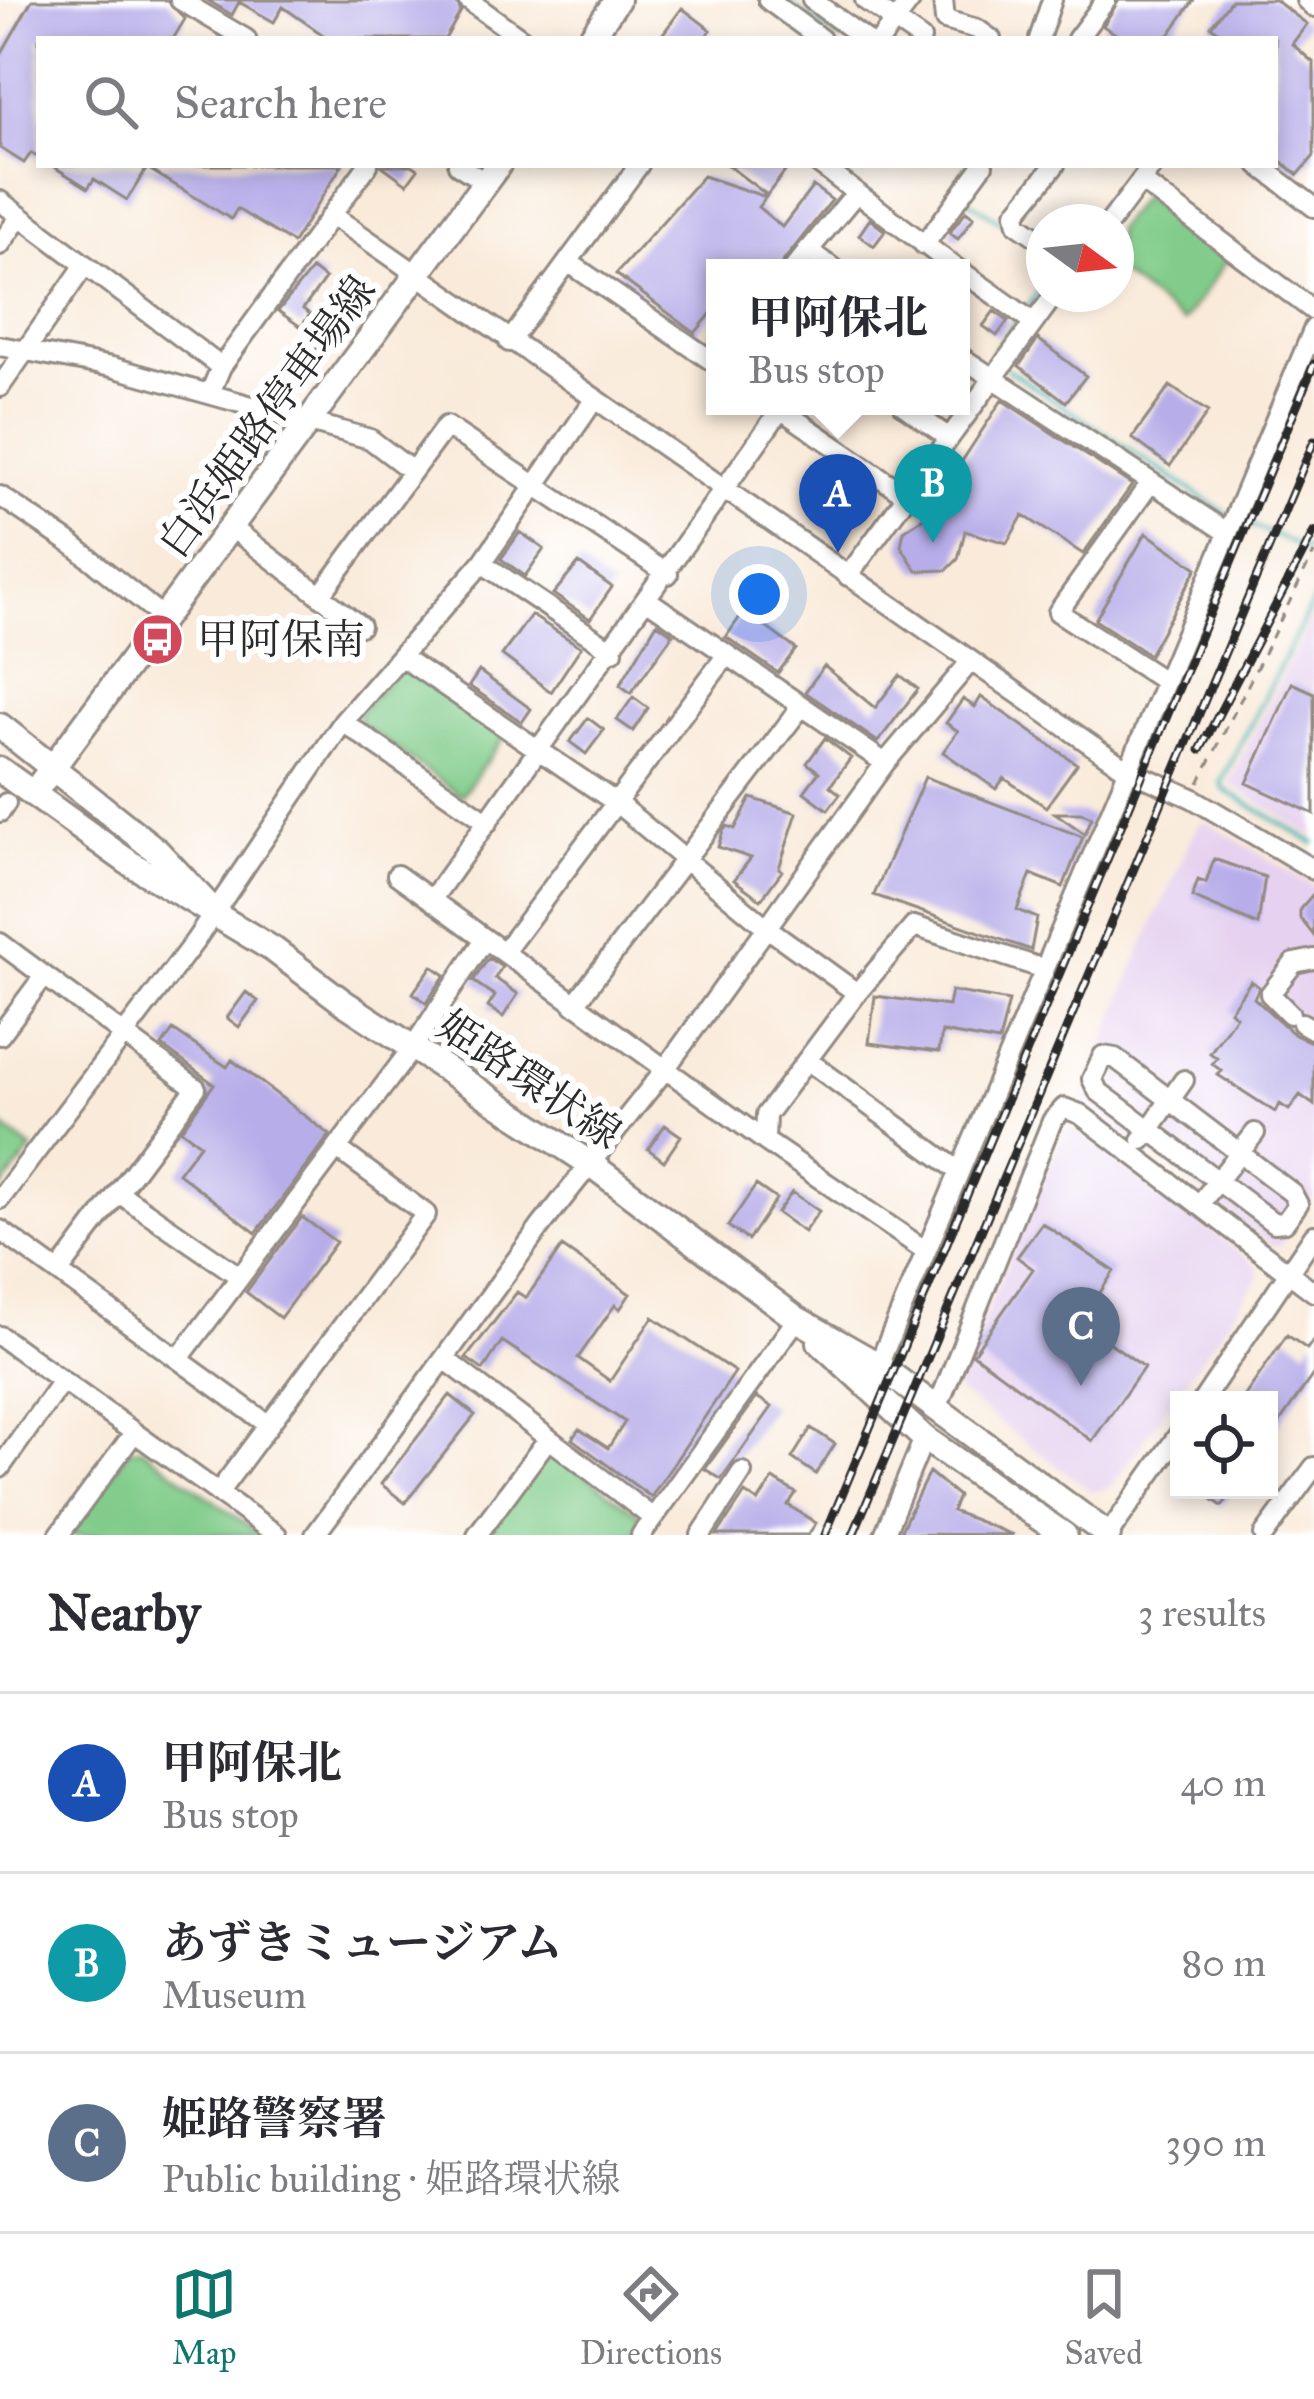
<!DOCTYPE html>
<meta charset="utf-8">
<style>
body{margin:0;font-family:"IM FELL Great Primer","Noto Serif JP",serif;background:#f2f2f3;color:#2b2b33}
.controls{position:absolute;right:36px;bottom:36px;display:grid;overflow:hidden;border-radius:0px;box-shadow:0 6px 18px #0003}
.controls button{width:108px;height:108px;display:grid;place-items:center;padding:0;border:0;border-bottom:3px solid #e1e1e2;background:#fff;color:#2b2b33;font:60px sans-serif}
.compass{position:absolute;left:1026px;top:204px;width:108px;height:108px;border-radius:50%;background:#fff;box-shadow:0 6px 18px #0003;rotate:105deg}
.you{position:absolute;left:759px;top:594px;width:42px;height:42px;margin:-30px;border:9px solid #fff;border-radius:50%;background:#1a73e8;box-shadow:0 0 0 18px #1a73e833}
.badge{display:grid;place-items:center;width:78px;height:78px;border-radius:50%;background:#0f766e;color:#fff;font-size:39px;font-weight:700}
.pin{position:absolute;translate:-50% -99px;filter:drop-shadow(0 3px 6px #0008)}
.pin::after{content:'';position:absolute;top:63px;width:42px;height:36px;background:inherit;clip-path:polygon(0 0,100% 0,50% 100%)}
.popup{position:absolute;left:706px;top:259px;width:264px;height:156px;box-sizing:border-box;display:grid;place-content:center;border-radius:0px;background:#fff;filter:drop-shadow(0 3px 9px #0005);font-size:39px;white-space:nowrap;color:#7c7c81}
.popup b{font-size:45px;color:#2b2b33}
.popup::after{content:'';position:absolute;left:50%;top:100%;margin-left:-24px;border:24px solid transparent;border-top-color:#fff}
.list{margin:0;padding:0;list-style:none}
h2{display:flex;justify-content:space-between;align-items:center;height:156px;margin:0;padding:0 48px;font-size:51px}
h2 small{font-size:39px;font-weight:400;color:#7c7c81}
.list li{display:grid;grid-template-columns:78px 1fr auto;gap:36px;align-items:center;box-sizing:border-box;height:180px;padding:0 48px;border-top:3px solid #e1e1e2}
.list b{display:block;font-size:45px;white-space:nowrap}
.list p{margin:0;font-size:39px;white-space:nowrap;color:#7c7c81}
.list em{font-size:39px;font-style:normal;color:#7c7c81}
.icon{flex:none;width:66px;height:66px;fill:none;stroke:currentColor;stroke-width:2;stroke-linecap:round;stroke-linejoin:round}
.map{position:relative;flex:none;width:1314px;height:1535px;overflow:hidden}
.search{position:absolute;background:#fff;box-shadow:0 6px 18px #0003;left:36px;right:36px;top:36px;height:132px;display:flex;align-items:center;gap:30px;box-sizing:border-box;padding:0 42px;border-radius:0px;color:#7c7c81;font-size:45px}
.sheet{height:696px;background:#fff}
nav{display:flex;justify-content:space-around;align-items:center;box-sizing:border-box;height:168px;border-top:3px solid #e1e1e2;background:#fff;font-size:33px;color:#7c7c81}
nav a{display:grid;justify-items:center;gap:6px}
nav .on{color:#0f766e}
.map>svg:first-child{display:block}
</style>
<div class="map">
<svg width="1314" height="1535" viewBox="0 0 1314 1535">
<rect width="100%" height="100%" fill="#fff"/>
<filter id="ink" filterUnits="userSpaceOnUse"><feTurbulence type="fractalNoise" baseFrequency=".00833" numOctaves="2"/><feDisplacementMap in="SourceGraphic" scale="24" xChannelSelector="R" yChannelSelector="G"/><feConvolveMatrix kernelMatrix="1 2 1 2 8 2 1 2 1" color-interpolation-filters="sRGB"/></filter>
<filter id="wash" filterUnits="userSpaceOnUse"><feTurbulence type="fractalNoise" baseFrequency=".004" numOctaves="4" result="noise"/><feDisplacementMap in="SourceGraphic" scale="48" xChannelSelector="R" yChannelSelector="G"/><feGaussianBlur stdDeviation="2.7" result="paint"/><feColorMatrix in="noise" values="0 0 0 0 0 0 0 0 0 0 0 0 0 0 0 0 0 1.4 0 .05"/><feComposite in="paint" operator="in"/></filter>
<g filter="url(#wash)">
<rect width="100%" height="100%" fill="#f9ead9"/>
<path fill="#e6d2f0" d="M1314 614V837L1229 783Z
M1207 822 1314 887V1196L1280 1246H1272L1082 1101 1137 959 1198 824Z
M1075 1129 1258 1266 1259 1277 1111 1487 1093 1492 954 1389 1065 1130Z"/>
<path fill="#81cc8a" stroke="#567c5a" stroke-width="3" d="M1142 196 1229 257 1183 322 1116 271V229Z
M409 666 506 735 461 796 361 724 358 714 400 668Z
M0 1125 32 1149 0 1191Z
M141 1448 261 1535H70L129 1449Z
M545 1454H556L639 1514 640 1525 633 1535H500L491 1528Z"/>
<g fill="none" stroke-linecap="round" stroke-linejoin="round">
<path stroke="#43b4ba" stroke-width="4.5" d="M785 0 839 39
M955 191 968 165
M964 197 1015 231
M1027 307 1044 285
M1000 360 993 352 1020 316
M1007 369 1227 514
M1237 519 1314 553
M1314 600 1221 782 1225 790 1314 843"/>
</g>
<g id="blocks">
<path fill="#b7ade9" d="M32 0H167L185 19 173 39H39V158L31 153 24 163 0 148V56Z
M207 0H455L461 11 445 39H329L283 7 274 22 239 2 232 15Z
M1119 0H1194L1166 39H1124L1103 26Z
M1231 0H1275L1307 24 1292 44 1314 63V156L1298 175 1275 156V39H1228L1211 26Z
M682 8 711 30 704 39H659Z
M51 165H342L293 243 237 209 231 219 147 168 127 200 94 179 88 188Z
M381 165H412L418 169 407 184Z
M727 165H790L767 195Z
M703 176 766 197 758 207 782 227 813 186 832 200 778 268H715V309L695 333 616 274Z
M966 211 974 217 958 239 949 233Z
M870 219 885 231 874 246 859 235Z
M312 269 325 279 303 309 310 314 301 327 278 311Z
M994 311 1008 321 997 336 983 326Z
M309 337 320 345 307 363 296 355Z
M1038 339 1086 376 1066 402 1019 366Z
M1170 386 1208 412 1170 466 1132 438Z
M1002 400 1132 485 1083 554 1023 515 1007 543 965 531 958 559 947 570 917 571 901 546 904 531 929 514 920 505 936 479 947 484Z
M520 532 544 549 525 576 501 559Z
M1146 533 1197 568 1149 655 1095 620Z
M579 563 612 587 590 619 553 594Z
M744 611 796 649 778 673 726 637Z
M531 615 581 647 551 692 502 655Z
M657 623 673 634 631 693 620 685Z
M824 666 875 708 900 675 918 689 878 742 805 692Z
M479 671 531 709 522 722 469 686Z
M1292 683 1314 693V814L1247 783Z
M633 697 648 708 633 731 617 720Z
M981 697 1077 764 1046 807 1004 778 996 789 943 752 958 731 946 723 963 699 975 707Z
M588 718 604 730 586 754 570 742Z
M825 738 851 758 830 786 840 794 828 810 804 792 819 772 807 763Z
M925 777 1083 837 1063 887 1031 874 1017 910 1037 918 1031 950 874 895Z
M751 798 797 813 779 868 782 871 761 900 734 880 751 858 718 847 723 831 727 826 735 829Z
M1055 813H1082L1092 817 1085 834Z
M1214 859 1265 877 1258 925 1192 897 1198 880 1206 883Z
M1314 893V936L1300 918V909Z
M489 958 502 967 495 978 518 994 503 1017 488 1007 495 996 473 981Z
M432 966 445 975 426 1003 413 993Z
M1251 981 1259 987 1254 998 1295 1035 1314 1043V1105L1300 1095 1289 1110 1280 1104 1275 1112 1218 1075 1222 1071 1212 1064 1217 1058 1210 1053 1236 1016 1230 1011Z
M951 991 1009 1001 999 1042 942 1032 939 1052 869 1043 875 996 948 1006Z
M246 992 258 1001 239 1027 227 1018Z
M173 1030 227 1067 232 1060 330 1135 256 1233 178 1173 200 1144 181 1130 214 1084 162 1046Z
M665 1125 681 1136 664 1161 648 1149Z
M756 1185 776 1199 748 1240 728 1226Z
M792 1192 819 1211 804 1232 777 1213Z
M302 1217 336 1242 280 1318 246 1292Z
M1042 1223 1114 1271 1081 1322 1144 1367 1092 1441 973 1354 1033 1269 1017 1257Z
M562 1247 630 1294 620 1309 615 1305 578 1358 610 1381 653 1317 735 1372 651 1497 572 1439 579 1429 608 1448 625 1422 502 1341 483 1370 466 1358 517 1292 526 1298Z
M1287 1335 1307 1349 1314 1339V1373L1269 1438V1400H1242Z
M450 1395 475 1415 405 1503 381 1484Z
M757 1397 772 1407 721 1479 705 1469Z
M811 1428 835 1444 816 1474 792 1458Z
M929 1472 958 1496 952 1511 1013 1535 899 1534Z
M773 1479 796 1493 788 1505 816 1523 808 1535H717L745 1493 758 1502Z
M1199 1490H1234L1222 1506Z"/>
</g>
</g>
<g filter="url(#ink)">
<use href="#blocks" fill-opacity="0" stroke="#928a82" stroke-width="3"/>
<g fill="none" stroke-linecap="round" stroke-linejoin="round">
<defs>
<path id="minor" d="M180 0 246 39
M468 0 522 39
M768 0 821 39
M812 0 865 39
M865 0 921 39
M943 0 945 20 977 29 991 39
M1306 0 1314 7
M881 39 911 0
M1039 39 1052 0
M1077 39 1106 0
M458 165 485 182
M820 165 956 268
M1259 165 1314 207
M1141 181 1314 311
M0 201 221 367
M332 215 1126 769 1192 798 1314 870
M1110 222 1153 165
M1044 242 1018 224 1016 213 1055 165
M0 245 20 216
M924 245 983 165
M807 250 833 268
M568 262 715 363
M794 268 856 193
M961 271 1033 322
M509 342 639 165
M0 346 112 367 370 439 412 471
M961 357 1227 532
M0 387 85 265
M210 393 221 367 368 165
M776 406 906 495
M904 406 948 437
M1151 482 1058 612 1164 681
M0 496 73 545 165 619
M232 528 360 626
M482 563 613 651
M848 576 1055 294
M320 596 446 426 668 574
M649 601 885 763
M402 657 618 804 766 927 857 993 914 926 1044 969
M343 722 488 822
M0 812 6 803
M397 875 765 1141
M432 899 781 409
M0 943 196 1088 59 1272
M504 952 726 656
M857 993 766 1115 765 1141 926 1251
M574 1005 801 707
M1290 1014 1270 994 1294 963 1314 959
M1302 1023 1314 1030
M0 1035 44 976
M1103 1056 1115 1058 1292 1193 1298 1204 1285 1222 1274 1223 1098 1091 1092 1079Z
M807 1060 959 1171
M1142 1140 1184 1080
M119 1193 239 1276
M0 1199 195 941 343 722 482 563 594 400
M1199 1205 1255 1133
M0 1230 269 1425
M0 1336 277 1535
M180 1357 413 1047 485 939
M446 1360 653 1518
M875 1373 1314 328
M1203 1400 1314 1235
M936 1411 1052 1121 1064 1108 1080 1114 1314 1292
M0 1468 62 1381
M218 1493 426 1214 338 1149
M59 1535 134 1433
M315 1535 541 1226 663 1072 885 763 971 661
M477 1535 548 1439
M641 1535 797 1319
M701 1535 742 1472
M884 1535 924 1438
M1108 1535 1179 1434
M1264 1535 1314 1467"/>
<path id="major" d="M590 39 617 0
M0 726 157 851 205 902
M0 770 128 862 274 950 343 1002 592 1165 797 1319 878 1365 1108 1535
M33 794 498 165
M820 1342 924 1438 1064 1535"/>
</defs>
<use href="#minor" stroke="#928a82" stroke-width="24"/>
<use href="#major" stroke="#928a82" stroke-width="30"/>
<path stroke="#928a82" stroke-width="3" stroke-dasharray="9 9" stroke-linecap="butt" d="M1199 783 1314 553"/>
<use href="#minor" stroke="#fff" stroke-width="18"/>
<use href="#major" stroke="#fff" stroke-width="24"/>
<defs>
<path id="rail" d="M1200 750 1314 532
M825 1535 1314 364
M853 1535 1314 441"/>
</defs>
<use href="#rail" stroke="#2b2b2b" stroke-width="9"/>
<use href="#rail" stroke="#fff" stroke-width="4.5" stroke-dasharray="14" stroke-linecap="butt"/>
</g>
</g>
<defs>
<symbol id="bus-disc" viewBox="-11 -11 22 22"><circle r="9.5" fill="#d1495b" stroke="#fff"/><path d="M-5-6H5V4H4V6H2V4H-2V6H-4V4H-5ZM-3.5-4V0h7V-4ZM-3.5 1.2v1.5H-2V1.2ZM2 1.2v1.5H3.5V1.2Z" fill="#fff"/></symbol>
</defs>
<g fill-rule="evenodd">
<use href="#bus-disc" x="128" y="610" width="59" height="59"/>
</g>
<g text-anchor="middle" stroke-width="12" stroke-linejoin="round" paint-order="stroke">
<g font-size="42" fill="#2b2b2b" stroke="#fff">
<text transform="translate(266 416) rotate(-54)" y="15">白浜姫路停車場線</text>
<text transform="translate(530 1079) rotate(34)" y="15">姫路環状線</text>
</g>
<g font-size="42" fill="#2b2b2b" stroke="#fff" text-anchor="start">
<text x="197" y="654">甲阿保南</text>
</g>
</g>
</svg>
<div class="controls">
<button><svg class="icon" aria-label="locate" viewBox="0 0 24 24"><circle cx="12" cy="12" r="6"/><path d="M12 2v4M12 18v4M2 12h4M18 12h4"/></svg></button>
</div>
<svg class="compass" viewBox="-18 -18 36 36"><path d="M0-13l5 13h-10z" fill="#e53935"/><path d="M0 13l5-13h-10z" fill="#7c7c81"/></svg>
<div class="you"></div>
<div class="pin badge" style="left:838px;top:553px;background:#1a4fb4">A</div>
<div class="popup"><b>甲阿保北</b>Bus stop</div>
<div class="pin badge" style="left:933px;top:543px;background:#0f9aa8">B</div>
<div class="pin badge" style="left:1081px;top:1386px;background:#5c6f8a">C</div>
<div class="search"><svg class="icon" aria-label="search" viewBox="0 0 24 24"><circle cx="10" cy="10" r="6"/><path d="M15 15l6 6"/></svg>Search here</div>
</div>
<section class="sheet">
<h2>Nearby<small>3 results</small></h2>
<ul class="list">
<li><span class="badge" style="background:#1a4fb4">A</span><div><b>甲阿保北</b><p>Bus stop</p></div><em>40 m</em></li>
<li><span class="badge" style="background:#0f9aa8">B</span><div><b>あずきミュージアム</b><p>Museum</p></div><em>80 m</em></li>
<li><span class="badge" style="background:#5c6f8a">C</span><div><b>姫路警察署</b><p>Public building · 姫路環状線</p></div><em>390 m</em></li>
</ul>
</section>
<nav>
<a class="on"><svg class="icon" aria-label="map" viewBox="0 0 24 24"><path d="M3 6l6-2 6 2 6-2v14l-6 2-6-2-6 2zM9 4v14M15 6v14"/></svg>Map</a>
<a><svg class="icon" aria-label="directions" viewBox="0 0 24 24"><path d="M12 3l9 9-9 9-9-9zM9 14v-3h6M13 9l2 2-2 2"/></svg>Directions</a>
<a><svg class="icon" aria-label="saved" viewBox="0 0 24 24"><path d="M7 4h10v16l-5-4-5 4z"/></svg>Saved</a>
</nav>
